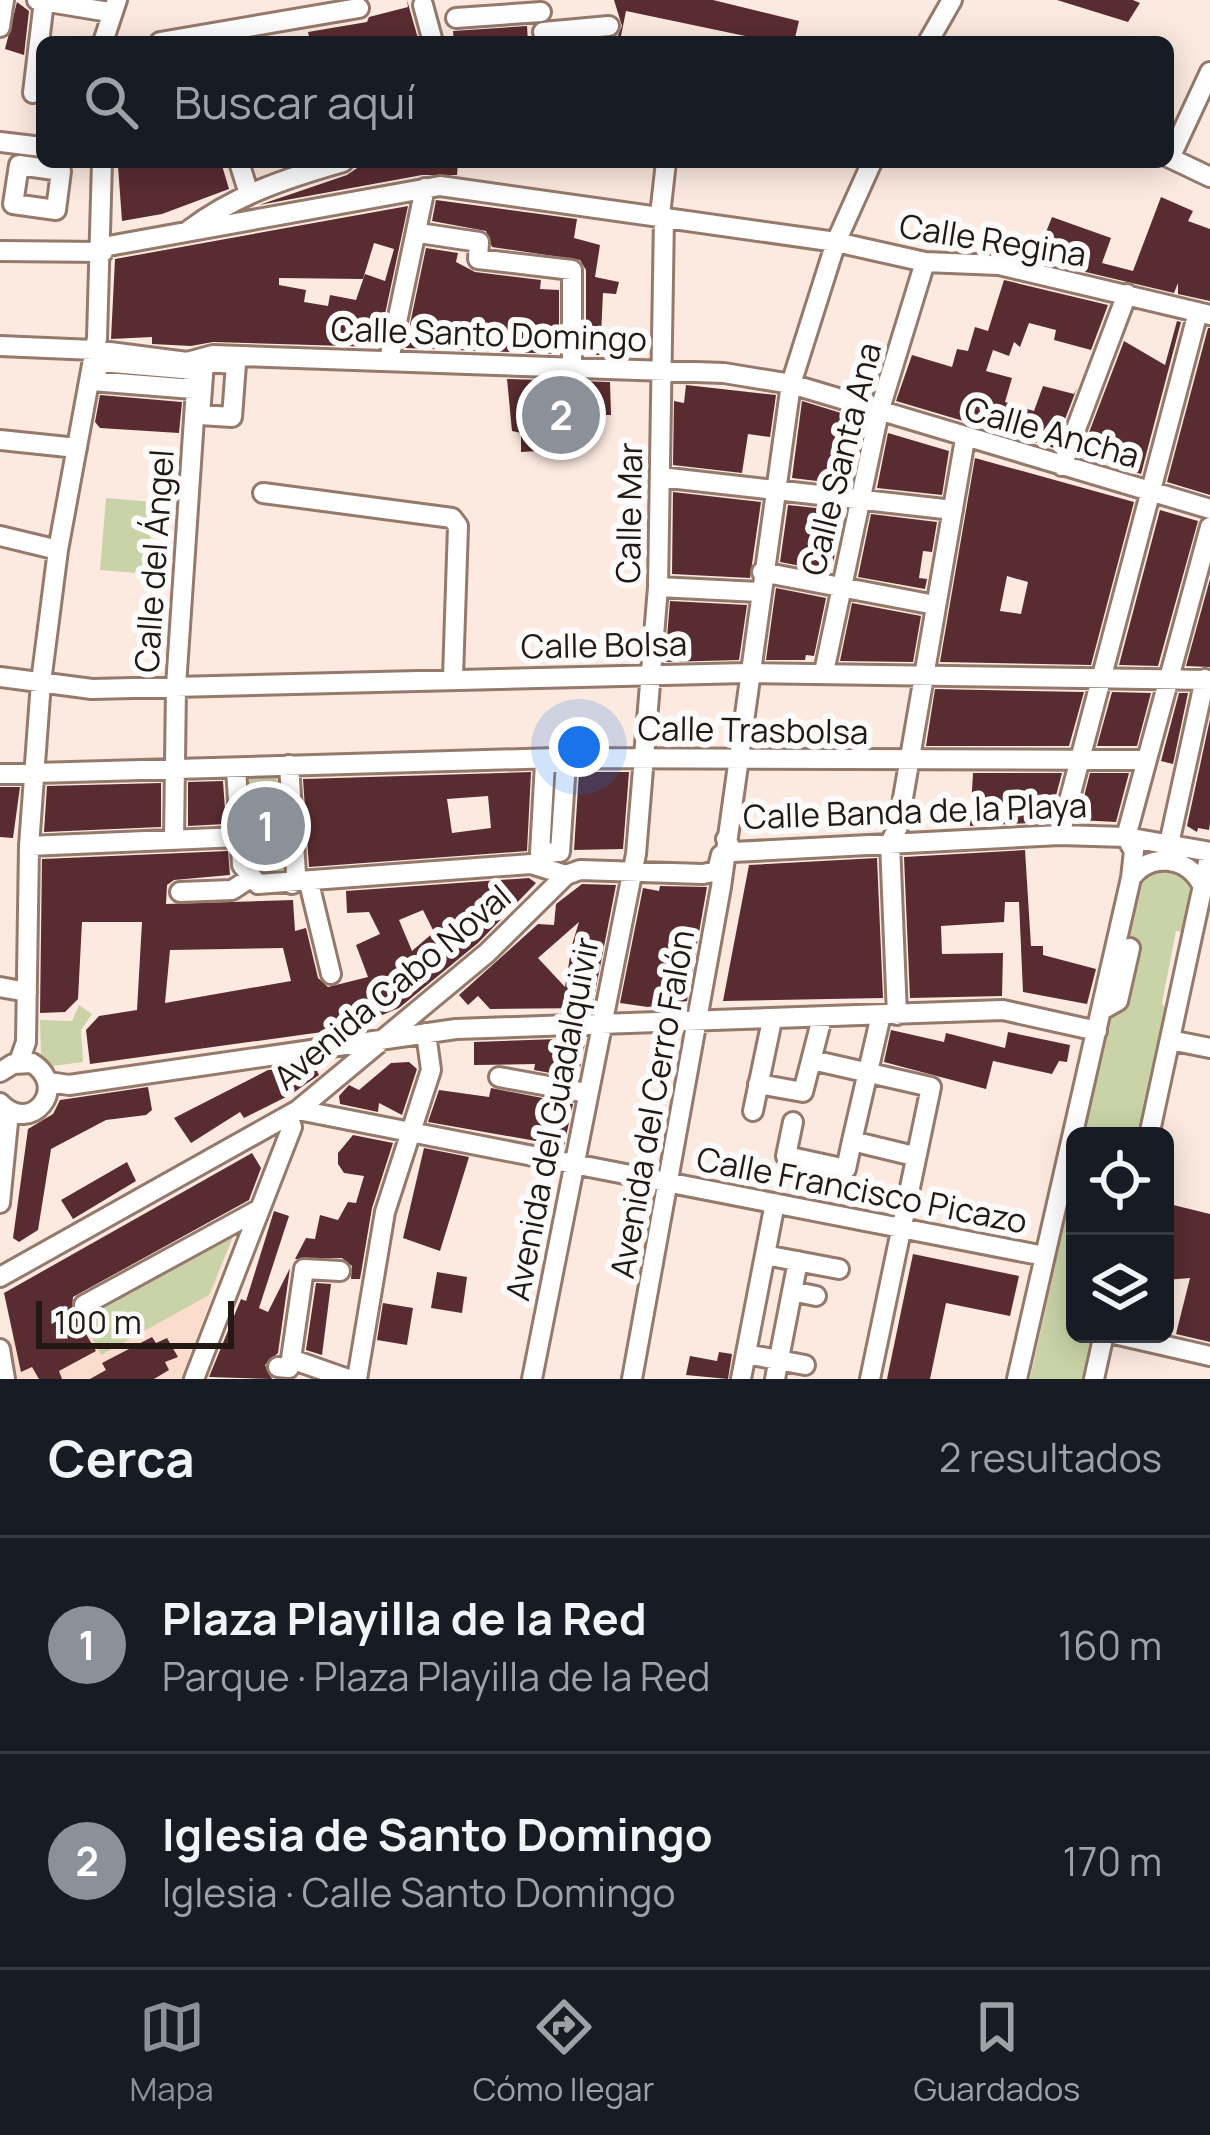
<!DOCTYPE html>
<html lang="es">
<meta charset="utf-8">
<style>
body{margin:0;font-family:Manrope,sans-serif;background:#20242c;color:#f1f3f6}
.controls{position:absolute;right:36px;bottom:36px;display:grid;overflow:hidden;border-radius:18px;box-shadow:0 6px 30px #0003}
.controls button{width:108px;height:108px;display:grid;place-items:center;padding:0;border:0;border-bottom:3px solid #363941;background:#171b24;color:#f1f3f6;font:60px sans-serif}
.scale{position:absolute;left:36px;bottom:30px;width:198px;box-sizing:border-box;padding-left:12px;border:6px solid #231813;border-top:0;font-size:33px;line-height:42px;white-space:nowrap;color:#231813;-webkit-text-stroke:9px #fbfbfb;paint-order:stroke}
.you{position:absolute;left:579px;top:747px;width:42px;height:42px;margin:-30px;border:9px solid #fff;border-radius:50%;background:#1a73e8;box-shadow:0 0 0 18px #1a73e833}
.badge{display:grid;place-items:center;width:78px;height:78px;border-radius:50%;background:#8c9099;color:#fff;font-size:39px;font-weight:700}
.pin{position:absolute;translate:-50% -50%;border:6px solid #fff;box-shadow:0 3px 12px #0006}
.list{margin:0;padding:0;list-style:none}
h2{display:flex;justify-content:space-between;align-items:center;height:156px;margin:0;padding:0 48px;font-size:51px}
h2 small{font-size:39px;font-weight:400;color:#9ea1a6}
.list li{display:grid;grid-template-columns:78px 1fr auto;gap:36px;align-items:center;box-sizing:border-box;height:216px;padding:0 48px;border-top:3px solid #363941}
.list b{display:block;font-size:45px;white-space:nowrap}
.list p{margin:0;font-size:39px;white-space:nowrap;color:#9ea1a6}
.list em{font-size:39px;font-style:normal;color:#9ea1a6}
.icon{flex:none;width:66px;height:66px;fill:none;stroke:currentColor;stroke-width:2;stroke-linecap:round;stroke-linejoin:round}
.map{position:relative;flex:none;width:1210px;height:1379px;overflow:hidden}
.search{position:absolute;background:#171b24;box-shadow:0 6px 30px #0003;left:36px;right:36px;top:36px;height:132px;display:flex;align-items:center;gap:30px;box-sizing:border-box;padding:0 42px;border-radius:18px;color:#9ea1a6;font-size:45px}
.sheet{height:588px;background:#171b24}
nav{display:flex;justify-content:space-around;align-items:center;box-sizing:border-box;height:168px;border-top:3px solid #363941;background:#171b24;font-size:33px;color:#9ea1a6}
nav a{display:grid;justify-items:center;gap:6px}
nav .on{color:#8c9099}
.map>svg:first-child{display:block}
</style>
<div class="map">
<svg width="1210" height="1379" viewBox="0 0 1210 1379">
<rect width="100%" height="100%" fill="#fceae0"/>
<path fill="#fbdccd" d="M236 1229 181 1379H17L11 1340 78 1302 81 1314Z"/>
<path fill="#cad3a7" d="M106 498 153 502 148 574 100 570Z
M269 772 282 785 288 872 278 881 250 873 244 786 251 776Z
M1158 867 1185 872 1195 893 1187 932 1176 931 1162 1003 1170 1016 1142 1136H1084L1140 879Z
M79 1005 92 1014 81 1030 83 1062 53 1066 41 1056 40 1020 72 1021Z
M1075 1175V1334H1096L1086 1379H1030Z
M236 1229 209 1295 101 1355 80 1314Z"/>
<path fill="#592c31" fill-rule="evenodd" d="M407 0 419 42H310L308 32 367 22 369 17 408 7Z
M614 0H713L799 21 794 42H749L750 37 626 11 620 41 616 40 622 26Z
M1057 0H1133L1140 3 1128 22Z
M17 2 29 11 24 55 5 49Z
M527 26 528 42H454L453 31Z
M130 162H221L229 189 162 214 122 221 118 166Z
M366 162H458L457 175H422L259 205 347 175Z
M1161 197 1193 211 1188 221 1210 229V301L1178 294V283L1174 293 1035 260 1052 217 1111 238 1102 263 1133 271Z
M436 200 577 219 574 238 600 245 595 277 619 282 616 294 603 293 600 355H586V270L580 260 492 247 486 231 432 221Z
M408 206 378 347 213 342 191 346 152 344V337L111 339 115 259ZM374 243 394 249 385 281 365 274 356 300 330 295 328 306 304 302 306 290 279 285V278L363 279Z
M426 248 458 253 456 262 475 272 541 280 540 289 559 290V354L405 348Z
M1004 280 1108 305 1091 350 1054 340 1056 330 1029 323 1020 347 1014 342 1009 356 993 350 986 371 1012 378 1005 402 1034 411 1043 386 1074 394 1077 388 1054 448 896 401 912 355 952 367 957 349 968 351 975 327 988 331Z
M1177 321 1181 322 1141 474 1080 456 1124 341 1165 365Z
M1208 328H1210V495L1167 482Z
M507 379 610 382 611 415H602V427L536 429 537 451 521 452V433L512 431Z
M686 385 776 395 770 437 748 434 742 473 673 465 674 401 684 403Z
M100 395 182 402 179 433 100 428 95 422Z
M802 401 864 420 850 485 792 478Z
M888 433 949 451 942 495 877 488Z
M975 458 1134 502 1091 665 940 662ZM1007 576 1028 582 1021 614 1000 611Z
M673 492 761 502 750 578 672 574Z
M788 505 844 511 831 572 780 562Z
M1160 510 1198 521 1158 666 1119 665Z
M871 514 937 522 932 552 923 551 919 578 927 579 925 589 858 577Z
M1210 579V667L1186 666Z
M776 588 826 598 814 656 806 655 805 660H766Z
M670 601 747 605 739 660 665 662Z
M852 603 921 616 913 662 840 661Z
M935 689 1084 692 1069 746H926Z
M1112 692 1151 693 1137 746H1097Z
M1179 693H1188L1173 764 1161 761Z
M1210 719V823L1209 830 1198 828 1197 832 1187 826Z
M531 772 527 851 309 867 303 779ZM488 796 491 828 452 833 447 799Z
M579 772H629L623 849 574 850Z
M973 773H1062L1049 822 970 826Z
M1090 773H1129L1116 822 1078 820Z
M223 781 226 824 188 826V782Z
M161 783V827L44 832 47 786Z
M0 787H20L13 838 0 837Z
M1025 850 1031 946H1043V955L1096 969 1087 1004 1023 992 1019 902H1005L1004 922 941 926 942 954 1003 953 1002 996 910 998 904 857Z
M228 851 230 875 174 880 167 885 166 904 293 900 295 931 306 928 318 978 328 987 368 977 356 945 380 934 369 912 347 913 346 891 529 878 536 883 478 943 399 1008 351 1028 90 1064 86 1030 99 1016 137 1010 142 922H82L78 999 65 1012 40 1013 42 859ZM423 910 434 932 412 951 399 920ZM283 948 291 981 165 1003 170 950Z
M877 858 883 998 723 1001 749 865Z
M582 884 616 885 592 1008 490 1009 478 996 468 1005 459 995 538 924 554 925 556 904ZM579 922 572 945 565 987 538 958Z
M660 886 707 887 687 1001 648 1007 620 1003 643 888 659 891Z
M891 1030 944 1042 946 1033 1005 1048 1008 1032 1070 1045 1067 1062 1059 1061 1052 1074 993 1061 986 1089 884 1062Z
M586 1038 578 1078 534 1070 535 1064 474 1065V1042Z
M409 1062 417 1069 402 1115 379 1103 378 1112 340 1104 339 1096 349 1085 359 1090 391 1063Z
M315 1067 319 1075 290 1095 244 1118 240 1112 191 1143 174 1118 268 1070 280 1069 283 1075Z
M148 1087 152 1110 146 1115 106 1120 51 1149 38 1230 19 1242 13 1238 28 1129 53 1114 60 1100Z
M491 1088 573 1104 564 1146 428 1122 439 1090 489 1097Z
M353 1135 393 1143 372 1208 360 1279H351L352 1266 342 1258 295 1259 306 1238 315 1239 320 1215 338 1220 348 1202 356 1203 364 1176 344 1173 338 1164V1153Z
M424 1148 469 1157 440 1251 403 1238Z
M252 1153 261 1168 249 1200 73 1297 72 1310 96 1351 59 1371 62 1379H39L32 1367 21 1372 4 1293Z
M127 1162 136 1181 73 1219 61 1200Z
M1165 1203 1210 1214V1342L1176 1334 1190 1278 1165 1280Z
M274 1211 289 1216 259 1308 268 1312 290 1268 278 1353 265 1365 272 1379 209 1377 241 1299 246 1301Z
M913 1254 1019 1276 1010 1316 946 1303 930 1379H887Z
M437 1272 467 1277 462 1313 431 1308Z
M316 1283 331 1284 322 1355 306 1350Z
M383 1303 413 1308 407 1345 377 1340Z
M152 1337 156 1343 167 1338 178 1357 165 1362 169 1370 154 1379H90L106 1370 102 1363Z
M719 1352 732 1354 728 1379 686 1375 690 1356 717 1361Z"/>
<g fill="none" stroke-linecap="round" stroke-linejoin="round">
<defs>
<path id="minor" d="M37 0 109 12
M423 5 433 42
M456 18 541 12
M0 27 4 0
M543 32 609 26
M103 42 117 0
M160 42 359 8
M928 42 952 0
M33 93 44 1
M0 142 42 147
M1168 157 1210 177
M1170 158 1210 72
M239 162 249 194
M19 165 61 171 56 210 13 204Z
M660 215 666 162
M189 230C235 195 287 178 343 162
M419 233 479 242 478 259 572 270V368
M103 247 440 186 836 242 925 262 999 265 1210 315
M0 251 103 252
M0 346 94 350 187 362 213 355 724 373 791 384 1210 509
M389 360 425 188
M101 362 194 370 193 389 92 381Z
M204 362 236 364 232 417 200 415Z
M0 440 77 448
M1062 466 1127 294
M660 477 953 510
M263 493 452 518 458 526 453 677
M0 536 58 550
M762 572 935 605
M658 587 759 592
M824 672 879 412 925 262
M0 677 92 689 747 673 1210 680
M545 763H566L560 852 540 853Z
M289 765 296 874 292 884
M236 768 242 865 258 884 531 864 566 875 580 870 703 874 717 871 721 855
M0 774 556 758 1146 760
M1060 835 1198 312
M1126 837 1210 527
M726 839 733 852 1060 835 1126 837 1210 852
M174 840 176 686 198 359
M1169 844 1205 679
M29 846 239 837
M1131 878C1150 852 1187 856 1202 885
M309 883 331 974
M180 892 232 890 249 879
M0 987 27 992
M1102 1010 1118 1001 1130 948
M897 1015 890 843 898 827 965 439
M1170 1040 1210 1048
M812 1060 931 1087 870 1379
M19 1062 26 1042 29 846 41 682 58 550 97 338 102 162
M0 1072 13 1064 32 1063C70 1087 31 1136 0 1103
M499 1077 587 1093
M49 1082 69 1085 456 1029 1003 1010 1097 1031
M758 1084 803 1092 822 1018
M298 1110 1044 1256
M753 1111 772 1020
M793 1122 786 1156 846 1169 852 1141 914 1156
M1149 1136 1210 853
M852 1141 881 1015
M0 1203 9 1112
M765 1255 839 1269
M0 1277 298 1110 487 953 566 875
M792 1291 816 1296
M84 1305 260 1209
M1114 1334 1210 1356
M0 1349 5 1379
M746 1354 805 1365
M291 1359 304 1269 340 1271
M278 1367 289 1368 291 1359 348 1379
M194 1379 292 1127 288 1116
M357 1379 385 1212 431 1070 426 1033
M532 1379 636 854 658 587 664 216
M632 1379 721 887 791 384 836 242 872 162
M741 1379 775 1203
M775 1379 798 1261
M1017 1379 1131 878 1134 851 1126 837
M1094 1379 1104 1334"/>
</defs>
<use href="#minor" stroke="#95796b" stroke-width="24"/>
<use href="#minor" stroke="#fff" stroke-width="18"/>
</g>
<g text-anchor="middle" stroke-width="12" stroke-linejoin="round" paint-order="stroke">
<g font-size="33" fill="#231813" stroke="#fbfbfb">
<text transform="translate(993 240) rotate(9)" y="12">Calle Regina</text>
<text transform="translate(489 334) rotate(2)" y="12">Calle Santo Domingo</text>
<text transform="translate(1052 432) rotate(16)" y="12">Calle Ancha</text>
<text transform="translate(841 459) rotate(-76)" y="12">Calle Santa Ana</text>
<text transform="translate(629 513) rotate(-89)" y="12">Calle Mar</text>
<text transform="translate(154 561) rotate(-86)" y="12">Calle del Ángel</text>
<text transform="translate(604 645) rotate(-1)" y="12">Calle Bolsa</text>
<text transform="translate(753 730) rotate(1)" y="12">Calle Trasbolsa</text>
<text transform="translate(915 811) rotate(-2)" y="12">Calle Banda de la Playa</text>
<text transform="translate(392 987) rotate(-40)" y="12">Avenida Cabo Noval</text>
<text transform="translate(652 1104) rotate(-80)" y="12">Avenida del Cerro Falón</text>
<text transform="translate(552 1119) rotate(-79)" y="12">Avenida del Guadalquivir</text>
<text transform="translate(862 1190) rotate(11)" y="12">Calle Francisco Picazo</text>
</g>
</g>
</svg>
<div class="controls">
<button><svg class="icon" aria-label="locate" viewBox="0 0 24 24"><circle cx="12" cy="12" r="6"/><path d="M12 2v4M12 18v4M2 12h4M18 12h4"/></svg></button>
<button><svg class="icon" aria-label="layers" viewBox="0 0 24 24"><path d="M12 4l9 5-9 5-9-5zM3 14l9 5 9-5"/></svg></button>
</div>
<div class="scale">100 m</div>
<div class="you"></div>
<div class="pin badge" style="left:266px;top:826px">1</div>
<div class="pin badge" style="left:561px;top:415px">2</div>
<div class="search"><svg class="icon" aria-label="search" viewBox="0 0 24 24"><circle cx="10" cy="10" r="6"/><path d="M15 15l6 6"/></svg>Buscar aquí</div>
</div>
<section class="sheet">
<h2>Cerca<small>2 resultados</small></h2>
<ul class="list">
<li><span class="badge">1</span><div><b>Plaza Playilla de la Red</b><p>Parque · Plaza Playilla de la Red</p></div><em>160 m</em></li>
<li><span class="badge">2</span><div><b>Iglesia de Santo Domingo</b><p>Iglesia · Calle Santo Domingo</p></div><em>170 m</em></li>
</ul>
</section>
<nav>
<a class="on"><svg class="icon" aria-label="map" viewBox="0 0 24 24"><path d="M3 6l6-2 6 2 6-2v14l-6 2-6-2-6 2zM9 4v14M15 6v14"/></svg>Mapa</a>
<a><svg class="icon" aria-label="directions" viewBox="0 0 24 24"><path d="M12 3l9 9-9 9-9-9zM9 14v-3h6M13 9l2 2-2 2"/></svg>Cómo llegar</a>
<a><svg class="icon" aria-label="saved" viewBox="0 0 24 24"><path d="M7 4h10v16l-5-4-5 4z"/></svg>Guardados</a>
</nav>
